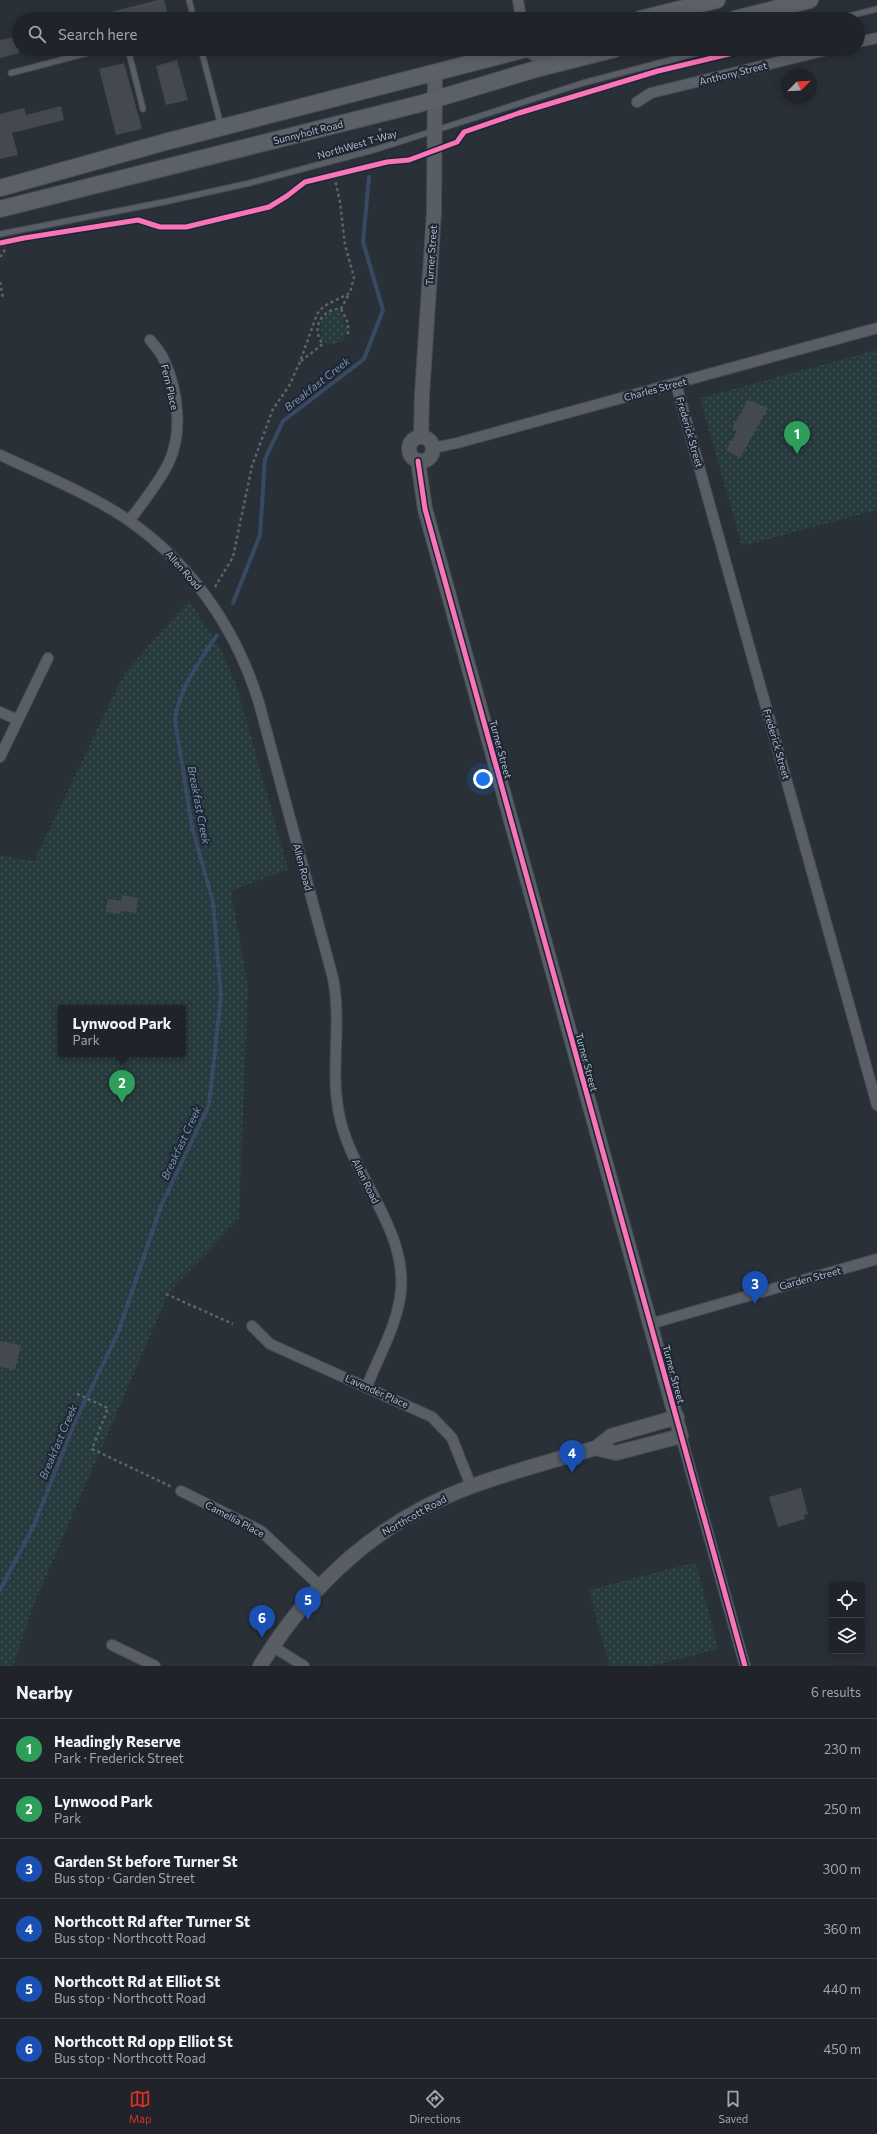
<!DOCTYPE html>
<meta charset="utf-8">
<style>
body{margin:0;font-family:Commissioner,sans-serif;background:#2d3036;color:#f1f3f6}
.controls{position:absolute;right:12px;bottom:12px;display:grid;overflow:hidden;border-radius:4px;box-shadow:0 2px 10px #0003}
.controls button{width:36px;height:36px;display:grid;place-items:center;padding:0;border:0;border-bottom:1px solid #3d4147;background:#20242a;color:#f1f3f6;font:20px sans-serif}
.compass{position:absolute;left:781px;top:68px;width:36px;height:36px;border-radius:50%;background:#20242a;box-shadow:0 2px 10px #0003;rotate:66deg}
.you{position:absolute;left:483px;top:779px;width:14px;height:14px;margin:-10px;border:3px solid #fff;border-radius:50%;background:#1a73e8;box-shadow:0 0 0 6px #1a73e833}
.badge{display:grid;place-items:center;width:26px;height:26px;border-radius:50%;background:#d93025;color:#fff;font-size:13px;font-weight:700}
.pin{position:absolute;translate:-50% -33px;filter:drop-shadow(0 1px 2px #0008)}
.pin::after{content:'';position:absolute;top:21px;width:14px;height:12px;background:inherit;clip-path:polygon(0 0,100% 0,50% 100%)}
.popup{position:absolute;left:58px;top:1005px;width:128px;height:52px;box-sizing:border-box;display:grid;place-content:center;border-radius:4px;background:#20242a;filter:drop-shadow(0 1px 3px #0005);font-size:13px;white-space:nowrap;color:#a2a4a8}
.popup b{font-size:15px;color:#f1f3f6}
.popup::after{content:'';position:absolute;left:50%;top:100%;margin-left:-8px;border:8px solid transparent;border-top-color:#20242a}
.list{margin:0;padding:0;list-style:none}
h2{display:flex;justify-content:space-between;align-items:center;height:52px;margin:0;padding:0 16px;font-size:17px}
h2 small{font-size:13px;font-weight:400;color:#a2a4a8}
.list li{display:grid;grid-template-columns:26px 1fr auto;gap:12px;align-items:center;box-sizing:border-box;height:60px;padding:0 16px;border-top:1px solid #3d4147}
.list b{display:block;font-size:15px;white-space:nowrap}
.list p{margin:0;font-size:13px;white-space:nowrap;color:#a2a4a8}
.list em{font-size:13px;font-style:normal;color:#a2a4a8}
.icon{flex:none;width:22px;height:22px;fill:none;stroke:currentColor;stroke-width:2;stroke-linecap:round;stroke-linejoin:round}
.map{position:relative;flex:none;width:877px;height:1666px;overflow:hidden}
.search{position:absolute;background:#20242a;box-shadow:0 2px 10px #0003;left:12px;right:12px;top:12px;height:44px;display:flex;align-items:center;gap:10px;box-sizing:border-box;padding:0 14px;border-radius:22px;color:#a2a4a8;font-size:15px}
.sheet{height:412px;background:#20242a}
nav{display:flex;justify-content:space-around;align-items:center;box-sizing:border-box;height:56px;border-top:1px solid #3d4147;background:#20242a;font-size:11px;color:#a2a4a8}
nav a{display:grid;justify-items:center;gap:2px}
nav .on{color:#d93025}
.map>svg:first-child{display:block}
</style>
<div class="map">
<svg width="877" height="1666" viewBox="0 0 877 1666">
<defs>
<pattern id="park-dots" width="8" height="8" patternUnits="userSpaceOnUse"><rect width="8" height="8" fill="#273a3e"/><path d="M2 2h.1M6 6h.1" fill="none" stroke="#445559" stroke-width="1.8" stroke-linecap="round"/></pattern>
</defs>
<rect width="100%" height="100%" fill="#2a3038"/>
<path fill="url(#park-dots)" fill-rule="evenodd" d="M331 311H339L347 327 345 339C337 345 329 346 321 340V322Z
M877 350V510L742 546 700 398Z
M189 600 219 646 237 687 288 869 231 891 248 986 239 1219 169 1292 34 1604 13 1666H0V856L34 861 124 674ZM61 1008H183V1054H61Z
M696 1562 718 1649 651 1666H609L589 1590Z"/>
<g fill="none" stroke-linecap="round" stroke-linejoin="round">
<path stroke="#384963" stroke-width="4" d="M233 603 260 535 265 459 283 421 364 359 383 310 363 242 369 177
M0 1590 34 1525 74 1424 118 1333 161 1206 209 1105 221 996 213 902 192 827 175 720C178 690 201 659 217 635"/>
</g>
<path fill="#444950" d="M158 0H164L168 15 152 19H98V15Z
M19 36V53L0 58V40Z
M177 60 188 100 166 105 156 66Z
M124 63 142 129 116 135 99 69Z
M61 106 64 120 12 133 18 155 0 159V114L24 108 26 115Z
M748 400 768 408 740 458 726 450 737 431 732 428Z
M122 895 138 898 136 913 121 911 120 914 106 912 108 899 121 901Z
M0 1341 21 1345 15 1370 0 1367Z
M801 1488 808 1514 804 1515 805 1519 778 1527 769 1497Z"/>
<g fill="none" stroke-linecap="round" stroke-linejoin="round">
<defs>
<path id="lane" d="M189 0 194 19
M837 19 877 9
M128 49 143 109
M201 49 221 126
M11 73 103 49
M0 234 164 202 250 183 377 149 583 83 712 49"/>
<path id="street" d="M518 0 521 19
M858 42 877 38
M527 49C537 63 543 52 556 52 562 53 569 56 575 57
M637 102 651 93 831 49
M676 384 877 1105
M433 448 457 443 877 328
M0 455C30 469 61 482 91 498 174 540 232 615 259 703L333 978C342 1024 330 1069 339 1114 351 1177 411 1231 400 1298 395 1329 378 1358 367 1386
M129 521C143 502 159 483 169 462 183 432 178 390 164 360 161 352 155 346 150 340
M0 712 18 720
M0 757 48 658
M650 1324 877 1259
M252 1326 270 1344 432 1417 452 1438 471 1486
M681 1436 745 1666
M181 1491 261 1531 319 1585
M112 1645 155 1666
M272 1646 304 1666"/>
<path id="secondary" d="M421 437 422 395 434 212 435 73
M409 449a12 12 0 1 1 24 0a12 12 0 1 1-24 0Z
M418 461 425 509 681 1436 616 1453 596 1448
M260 1666C312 1582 378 1521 472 1486 513 1471 555 1460 596 1448L611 1436 677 1417"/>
<path id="primary" d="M640 19 717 0
M735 19 810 0
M0 188 165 142 526 49
M0 209 419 104 536 69 615 49"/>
</defs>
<use href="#lane" stroke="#484c53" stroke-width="7"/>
<use href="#street" stroke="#484c53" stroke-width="12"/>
<use href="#secondary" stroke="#484c53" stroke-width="16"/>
<use href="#primary" stroke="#484c55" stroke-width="18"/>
<path stroke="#5d636a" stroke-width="2.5" stroke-dasharray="3 3" stroke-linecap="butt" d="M380 128V135
M0 257 4 252V242
M0 282 3 298
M341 309 348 323V336
M301 361 323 344C310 329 322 308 341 309L349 294
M215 587 233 557 252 466 273 409 289 386 300 362 317 314 324 306 350 293 354 277 345 245 340 202 334 174
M166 1294 233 1324
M77 1394 108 1408 92 1449 172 1487"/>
<use href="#lane" stroke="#5a5e66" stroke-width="5"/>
<use href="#street" stroke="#5a5e66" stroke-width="10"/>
<use href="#secondary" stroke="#595d64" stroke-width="14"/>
<use href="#primary" stroke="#5c6168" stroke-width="16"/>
<defs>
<path id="cycleway" d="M0 243 24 238 138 220 160 227H186L269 207 287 196 305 182 387 162 409 160 457 142 464 132 519 113 658 71 750 49
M418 461 425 509 745 1666"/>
</defs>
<use href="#cycleway" stroke="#1d2633" stroke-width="8"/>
<use href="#cycleway" stroke="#fb73b8" stroke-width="5"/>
</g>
<g text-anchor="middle" stroke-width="4" stroke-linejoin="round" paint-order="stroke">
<g font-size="10" fill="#b4bcc9" stroke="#1d2633">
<text transform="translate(733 73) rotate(-14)" y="4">Anthony Street</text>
<text transform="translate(308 132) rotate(-14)" y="4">Sunnyholt Road</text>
<text transform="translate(357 144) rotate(-16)" y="4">NorthWest T-Way</text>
<text transform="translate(431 255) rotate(-86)" y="4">Turner Street</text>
<text transform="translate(170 387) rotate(77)" y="4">Fern Place</text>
<text transform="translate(655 389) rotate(-15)" y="4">Charles Street</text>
<text transform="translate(690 432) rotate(74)" y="4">Frederick Street</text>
<text transform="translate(184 570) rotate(48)" y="4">Allen Road</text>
<text transform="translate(777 744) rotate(74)" y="4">Frederick Street</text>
<text transform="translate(501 749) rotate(75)" y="4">Turner Street</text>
<text transform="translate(303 867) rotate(75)" y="4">Allen Road</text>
<text transform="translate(587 1062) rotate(75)" y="4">Turner Street</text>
<text transform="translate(366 1181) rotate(64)" y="4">Allen Road</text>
<text transform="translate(810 1278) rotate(-15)" y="4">Garden Street</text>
<text transform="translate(674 1374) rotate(75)" y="4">Turner Street</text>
<text transform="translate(377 1391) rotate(24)" y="4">Lavender Place</text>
<text transform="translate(414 1515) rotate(-29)" y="4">Northcott Road</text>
<text transform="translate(235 1519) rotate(28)" y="4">Camellia Place</text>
</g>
<g font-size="11" font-style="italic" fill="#7c92b1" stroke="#1d2633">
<text transform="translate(317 384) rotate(-38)" y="4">Breakfast Creek</text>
<text transform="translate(199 805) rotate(79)" y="4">Breakfast Creek</text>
<text transform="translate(181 1143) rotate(-65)" y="4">Breakfast Creek</text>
<text transform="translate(58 1442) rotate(-67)" y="4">Breakfast Creek</text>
</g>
</g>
</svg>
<div class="controls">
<button><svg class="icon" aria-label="locate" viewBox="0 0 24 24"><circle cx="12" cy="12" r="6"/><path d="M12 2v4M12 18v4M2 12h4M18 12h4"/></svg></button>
<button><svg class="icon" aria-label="layers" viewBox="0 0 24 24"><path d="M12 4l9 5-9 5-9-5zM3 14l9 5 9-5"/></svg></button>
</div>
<svg class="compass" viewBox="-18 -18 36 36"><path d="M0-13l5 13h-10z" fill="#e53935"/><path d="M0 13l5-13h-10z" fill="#a2a4a8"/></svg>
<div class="you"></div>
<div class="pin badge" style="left:797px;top:454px;background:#2e9e5b">1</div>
<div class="pin badge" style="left:122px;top:1103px;background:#2e9e5b">2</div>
<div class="popup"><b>Lynwood Park</b>Park</div>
<div class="pin badge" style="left:755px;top:1304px;background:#1a4fb4">3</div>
<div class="pin badge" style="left:572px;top:1473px;background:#1a4fb4">4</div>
<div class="pin badge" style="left:308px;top:1620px;background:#1a4fb4">5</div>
<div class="pin badge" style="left:262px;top:1638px;background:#1a4fb4">6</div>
<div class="search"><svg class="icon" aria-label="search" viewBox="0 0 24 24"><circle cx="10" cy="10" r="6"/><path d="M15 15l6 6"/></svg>Search here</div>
</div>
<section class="sheet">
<h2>Nearby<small>6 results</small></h2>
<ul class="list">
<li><span class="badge" style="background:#2e9e5b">1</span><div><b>Headingly Reserve</b><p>Park · Frederick Street</p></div><em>230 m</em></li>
<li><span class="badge" style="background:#2e9e5b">2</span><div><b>Lynwood Park</b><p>Park</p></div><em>250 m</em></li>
<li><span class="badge" style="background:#1a4fb4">3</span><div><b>Garden St before Turner St</b><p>Bus stop · Garden Street</p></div><em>300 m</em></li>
<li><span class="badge" style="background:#1a4fb4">4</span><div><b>Northcott Rd after Turner St</b><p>Bus stop · Northcott Road</p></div><em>360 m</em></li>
<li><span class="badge" style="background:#1a4fb4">5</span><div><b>Northcott Rd at Elliot St</b><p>Bus stop · Northcott Road</p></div><em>440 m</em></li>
<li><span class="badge" style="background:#1a4fb4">6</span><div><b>Northcott Rd opp Elliot St</b><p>Bus stop · Northcott Road</p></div><em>450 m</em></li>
</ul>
</section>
<nav>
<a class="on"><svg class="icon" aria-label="map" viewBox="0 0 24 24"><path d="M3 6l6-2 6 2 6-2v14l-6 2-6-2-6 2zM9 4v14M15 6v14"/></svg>Map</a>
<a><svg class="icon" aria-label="directions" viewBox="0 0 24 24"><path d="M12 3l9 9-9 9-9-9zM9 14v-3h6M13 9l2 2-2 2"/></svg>Directions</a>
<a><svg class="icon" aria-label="saved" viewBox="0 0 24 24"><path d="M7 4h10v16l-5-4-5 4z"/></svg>Saved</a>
</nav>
